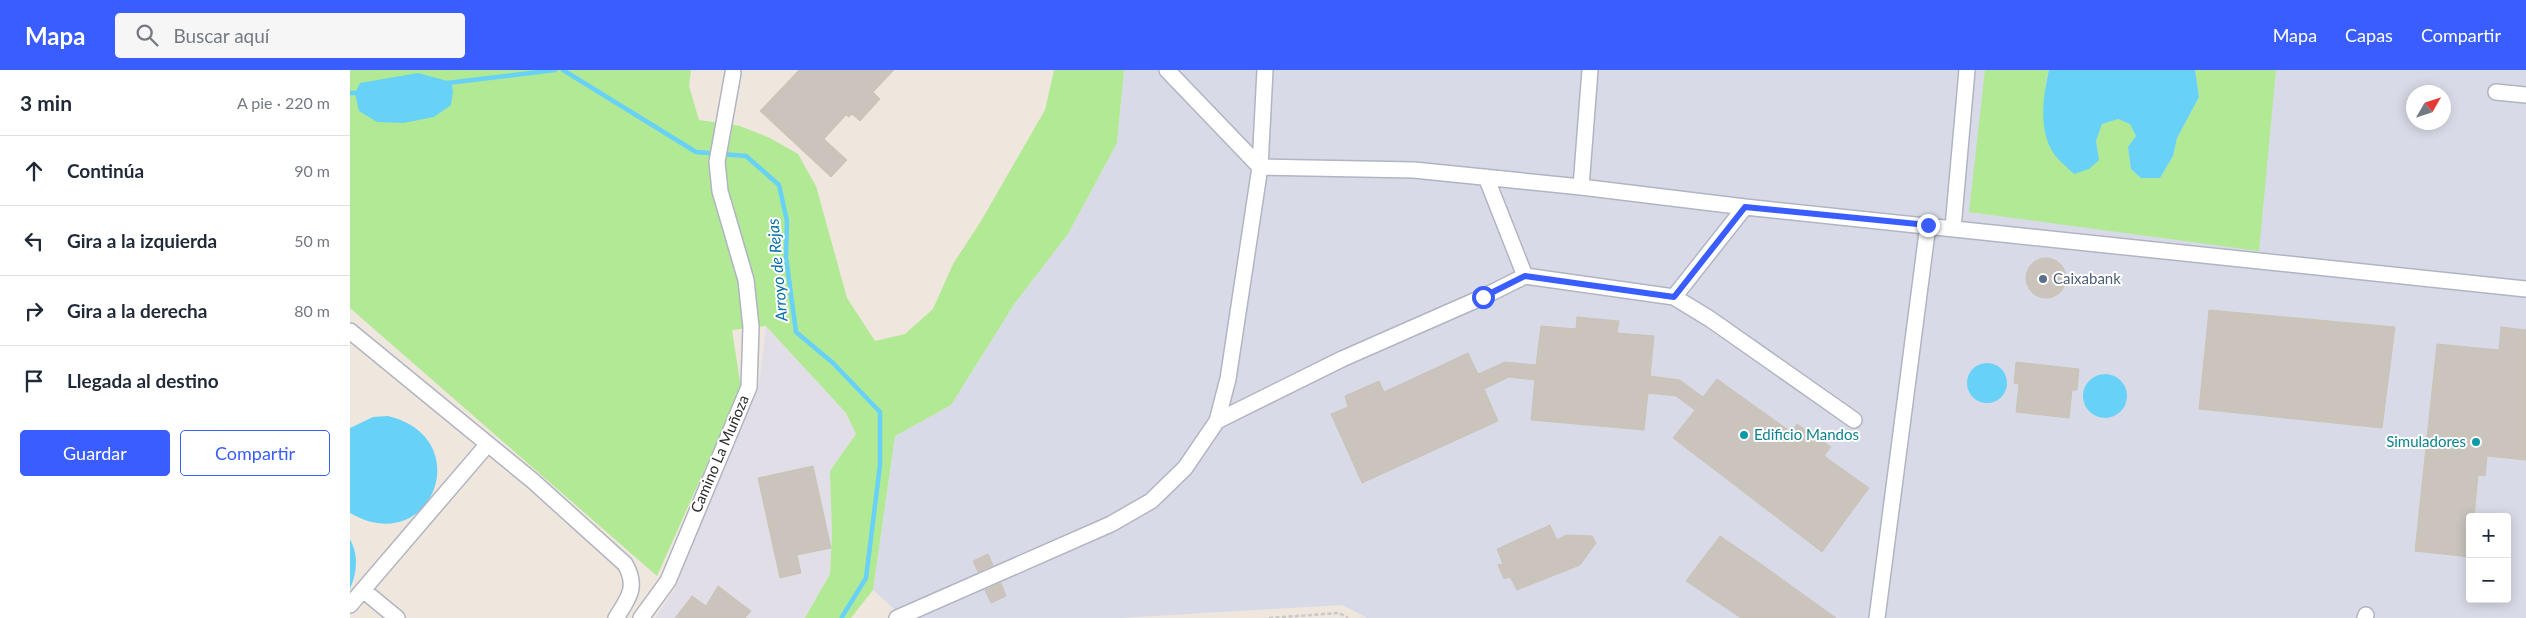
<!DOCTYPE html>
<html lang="es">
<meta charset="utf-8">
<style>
body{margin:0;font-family:Lato,sans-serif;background:#f6f6f7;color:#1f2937}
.controls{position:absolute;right:15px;bottom:15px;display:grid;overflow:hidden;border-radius:5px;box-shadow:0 2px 12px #0003}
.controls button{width:45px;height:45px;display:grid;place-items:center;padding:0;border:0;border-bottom:1px solid #e0e1e3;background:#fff;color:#1f2937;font:25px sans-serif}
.compass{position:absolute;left:2056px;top:15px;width:45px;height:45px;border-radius:50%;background:#fff;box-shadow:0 2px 12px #0003;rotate:51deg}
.stop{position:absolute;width:15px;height:15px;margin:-11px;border:4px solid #3a5dff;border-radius:50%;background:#fff}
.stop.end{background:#3a5dff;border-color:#fff;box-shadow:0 1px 5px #0008}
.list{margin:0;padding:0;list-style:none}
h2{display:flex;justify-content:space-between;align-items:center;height:65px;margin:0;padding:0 20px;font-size:21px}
h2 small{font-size:16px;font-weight:400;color:#747a83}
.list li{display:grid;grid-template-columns:32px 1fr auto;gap:15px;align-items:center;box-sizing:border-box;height:70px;padding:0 20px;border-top:1px solid #e0e1e3}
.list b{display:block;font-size:19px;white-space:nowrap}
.list em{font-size:16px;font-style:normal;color:#747a83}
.actions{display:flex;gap:10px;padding:15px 20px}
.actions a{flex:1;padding:11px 0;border:1px solid #3a5dff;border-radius:5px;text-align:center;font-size:18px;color:#3a5dff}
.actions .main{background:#3a5dff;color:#fff}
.icon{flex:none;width:28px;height:28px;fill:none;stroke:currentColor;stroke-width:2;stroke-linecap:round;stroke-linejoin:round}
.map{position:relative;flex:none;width:2176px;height:548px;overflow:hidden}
header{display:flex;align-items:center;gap:30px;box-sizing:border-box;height:70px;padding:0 25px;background:#3a5dff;color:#fff}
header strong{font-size:24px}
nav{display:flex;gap:28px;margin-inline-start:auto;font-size:18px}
.search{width:350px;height:45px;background:#f6f6f7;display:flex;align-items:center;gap:12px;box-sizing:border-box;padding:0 18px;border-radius:5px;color:#747a83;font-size:19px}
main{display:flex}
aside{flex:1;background:#fff}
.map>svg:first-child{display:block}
</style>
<header>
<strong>Mapa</strong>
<div class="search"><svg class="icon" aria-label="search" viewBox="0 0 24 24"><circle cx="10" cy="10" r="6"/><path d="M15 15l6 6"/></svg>Buscar aquí</div>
<nav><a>Mapa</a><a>Capas</a><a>Compartir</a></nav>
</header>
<main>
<aside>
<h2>3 min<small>A pie · 220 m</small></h2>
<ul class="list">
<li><svg class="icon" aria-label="ahead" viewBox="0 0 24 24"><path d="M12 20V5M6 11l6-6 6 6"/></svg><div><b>Continúa</b></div><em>90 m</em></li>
<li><svg class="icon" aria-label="left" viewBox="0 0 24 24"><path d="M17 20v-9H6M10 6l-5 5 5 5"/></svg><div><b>Gira a la izquierda</b></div><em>50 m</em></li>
<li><svg class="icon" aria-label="right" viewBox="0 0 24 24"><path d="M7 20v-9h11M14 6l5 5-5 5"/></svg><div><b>Gira a la derecha</b></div><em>80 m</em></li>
<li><svg class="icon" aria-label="arrive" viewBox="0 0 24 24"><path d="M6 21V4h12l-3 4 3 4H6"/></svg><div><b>Llegada al destino</b></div></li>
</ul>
<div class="actions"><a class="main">Guardar</a><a>Compartir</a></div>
</aside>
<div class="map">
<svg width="2176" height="548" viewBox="0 0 2176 548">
<rect width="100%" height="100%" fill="#efe7dd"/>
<path fill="#e1dee7" d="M416 256 496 343 506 364 480 401 482 464 480 504 455 548H305L326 517 347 458 409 314Z"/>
<path fill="#d8dbe7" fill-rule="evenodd" d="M774 0H2176V548H1017L992 535 771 548H554L523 520 545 366 601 335 665 233 718 164 767 73ZM2064 22H2094V52H2064ZM2120 447H2157V529H2120Z"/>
<path fill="#b1e995" d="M0 0H341L339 16 349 50 390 56 420 68 448 84 466 116 497 228 525 271 555 264 583 239 603 194 631 151 695 40 704 0H774L767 73 718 164 665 233 601 335 545 366 523 520 501 548H455L480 504 482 464 480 401 506 364 496 343 416 256 382 260 391 318 307 506 0 238Z
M1635 0H1699L1695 16 1749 90 1746 71 1752 54 1768 49 1780 54 1786 66 1778 77 1781 99 1791 108H1810L1823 86 1827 68 1849 27 1845 0H1926L1909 181 1619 142Z"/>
<path fill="#68d1f8" d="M1699 0H1845L1849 27 1827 68 1823 86 1810 108H1791L1781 99 1778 77 1786 66 1780 54 1768 49 1752 54 1746 71 1749 90 1739 99 1724 104C1717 97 1709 91 1704 84 1688 60 1693 27 1699 0Z
M68 3 101 12 103 21 101 35 84 47 53 53 27 52 9 41 5 23 10 13Z
M1617 313a20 20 0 1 1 40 0a20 20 0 1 1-40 0Z
M1733 326a22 22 0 1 1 44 0a22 22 0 1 1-44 0Z
M38 346C129 368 81 490 0 443V358L23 347Z
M0 469C9 486 7 502 0 519Z"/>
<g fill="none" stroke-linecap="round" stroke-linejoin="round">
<path stroke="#68d1f8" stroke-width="4.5" d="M213 0 346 82 396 86 429 115 437 151 436 187 446 262 483 293 530 342V395L516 508 492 547
M97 13 205 0
M0 23H11"/>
</g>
<path fill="#cac4bd" stroke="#cac3b6" d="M449 0H544L523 22 530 29 510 51 502 44 499 47 496 45 474 69 497 90 481 107 410 41Z
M1676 208a20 20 0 1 1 40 0a20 20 0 1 1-40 0Z
M1859 240 2045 257 2032 358 1849 339Z
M1227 247 1269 251 1267 263 1304 266 1300 306 1330 310 1353 327 1367 309 1441 362 1447 354 1481 377 1474 386 1519 418 1472 482 1323 368 1345 340 1326 326 1298 323 1294 360 1181 350 1185 310 1159 307 1134 319 1148 351 1012 413 981 344 998 337 995 326 1029 311 1034 322 1118 283 1128 304 1155 292 1186 295 1191 256 1226 259Z
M2151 257 2176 260V390L2137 386 2135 406 2128 405 2124 447H2120V487L2065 481 2087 274 2149 280Z
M1666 292 1729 299 1727 320H1722L1719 348 1666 342 1669 314 1664 313Z
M463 396 481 478 447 485 451 503 430 508 408 408Z
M1200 455 1207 470 1216 465 1242 466 1246 473 1230 495 1167 520 1160 507 1154 509 1148 495 1153 494 1147 479Z
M1370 466 1411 494 1486 548H1391L1336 511Z
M638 484 643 495 628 502 623 491Z
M651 513 656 526 641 533 635 520Z
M368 516 401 541 395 548H325L342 526 356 536Z"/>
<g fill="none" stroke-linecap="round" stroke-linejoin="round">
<defs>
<path id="minor" d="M817 0 910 97 1064 100 1231 117 1395 137 2176 219
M2146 22 2176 25
M1136 107 1175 206
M1231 117 1240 0
M1603 158 1617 0
M1324 227 1395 137
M0 261 183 411 275 494C288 516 279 528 266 548
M867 351 992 289 1133 227 1175 206 1324 227 1360 249 1504 350
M13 520 47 548
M0 535 137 375
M291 548 318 511 399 317 401 257 396 210 370 121 367 92 383 3
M547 548 761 454 801 431 835 398 867 351 878 309 910 97 915 0
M1527 548 1578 155
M2015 548 2016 545"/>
</defs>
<use href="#minor" stroke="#b1b4c1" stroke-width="18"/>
<path stroke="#c8c8c8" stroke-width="2.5" stroke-dasharray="4 2.5" stroke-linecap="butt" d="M919 548 989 543 998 548"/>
<use href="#minor" stroke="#fff" stroke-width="15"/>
</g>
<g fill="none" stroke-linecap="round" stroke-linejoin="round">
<path stroke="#3a5dff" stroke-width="6" d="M1133 227 1175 206 1324 227 1395 137 1578 155"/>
</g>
<circle fill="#5c6f8a" stroke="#fff" stroke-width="2" cx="1693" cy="209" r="5"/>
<g fill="#0f9aa8" stroke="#fff" stroke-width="2">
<circle cx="1394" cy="365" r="5"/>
<circle cx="2126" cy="372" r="5"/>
</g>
<g text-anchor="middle" stroke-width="4" stroke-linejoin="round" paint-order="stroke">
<g font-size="15" fill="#4e5e75" stroke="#fff" text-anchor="start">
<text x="1703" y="214">Caixabank</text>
</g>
<g font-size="15" fill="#0d838f" stroke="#fff" text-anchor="start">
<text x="1404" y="370">Edificio Mandos</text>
<text x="2116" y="377" text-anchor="end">Simuladores</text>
</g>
<g font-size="15" fill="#2c2c2c" stroke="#fff">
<text transform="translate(370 384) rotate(-67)" y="5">Camino La Muñoza</text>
</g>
<g font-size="16" font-style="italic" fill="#036ea9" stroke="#fff">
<text transform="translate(427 200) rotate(-95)" y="6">Arroyo de Rejas</text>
</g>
</g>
</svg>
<div class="controls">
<button>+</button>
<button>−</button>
</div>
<svg class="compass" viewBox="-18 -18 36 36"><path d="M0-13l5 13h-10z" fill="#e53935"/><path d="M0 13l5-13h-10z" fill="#747a83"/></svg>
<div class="stop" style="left:1133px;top:227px"></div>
<div class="stop end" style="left:1578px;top:155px"></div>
</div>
</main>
